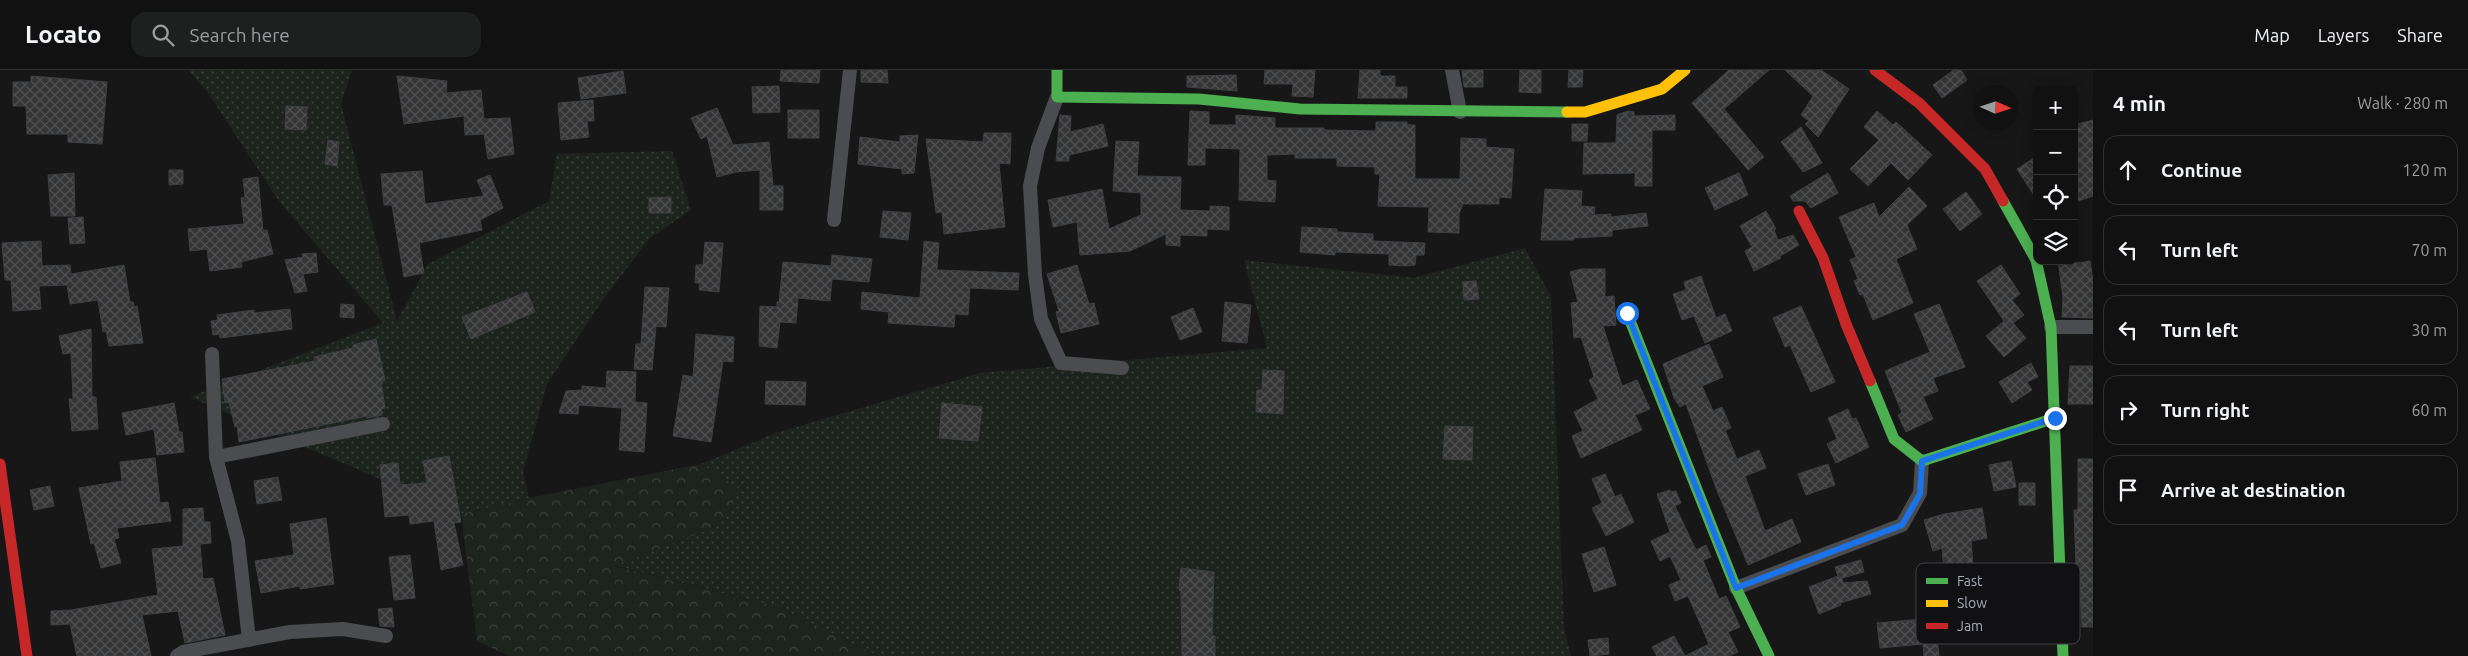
<!DOCTYPE html>
<meta charset="utf-8">
<style>
body{margin:0;font-family:Ubuntu,sans-serif;background:#1e1f1f;color:#f1f3f6}
.controls{position:absolute;right:15px;top:15px;display:grid;overflow:hidden;border-radius:10px;box-shadow:0 2px 12px #0003}
.controls button{width:45px;height:45px;display:grid;place-items:center;padding:0;border:0;border-bottom:1px solid #303131;background:#111;color:#f1f3f6;font:25px sans-serif}
.compass{position:absolute;left:1973px;top:15px;width:45px;height:45px;border-radius:50%;background:#111;box-shadow:0 2px 12px #0003;rotate:93deg}
.stop{position:absolute;width:15px;height:15px;margin:-11px;border:4px solid #1a73e8;border-radius:50%;background:#fff}
.stop.end{background:#1a73e8;border-color:#fff;box-shadow:0 1px 5px #0008}
.list{margin:0;padding:0;list-style:none}
h2{display:flex;justify-content:space-between;align-items:center;height:65px;margin:0;padding:0 20px;font-size:21px}
h2 small{font-size:16px;font-weight:400;color:#9c9d9f}
.list li{display:grid;grid-template-columns:32px 1fr auto;gap:15px;align-items:center;box-sizing:border-box;height:70px;margin:0 10px 10px;padding:0 10px;border:1px solid #303131;border-radius:15px}
.list b{display:block;font-size:19px;white-space:nowrap}
.list em{font-size:16px;font-style:normal;color:#9c9d9f}
.icon{flex:none;width:28px;height:28px;fill:none;stroke:currentColor;stroke-width:2;stroke-linecap:round;stroke-linejoin:round}
.map{position:relative;flex:none;width:2093px;height:586px;overflow:hidden}
header{display:flex;align-items:center;gap:30px;box-sizing:border-box;height:70px;padding:0 25px;background:#111;border-bottom:1px solid #303131}
header strong{font-size:24px}
nav{display:flex;gap:28px;margin-inline-start:auto;font-size:18px}
.search{width:350px;height:45px;background:#1e1f1f;display:flex;align-items:center;gap:12px;box-sizing:border-box;padding:0 18px;border-radius:15px;color:#9c9d9f;font-size:19px}
main{display:flex}
aside{flex:1;background:#111}
.map>svg:first-child{display:block}
</style>
<header>
<strong>Locato</strong>
<div class="search"><svg class="icon" aria-label="search" viewBox="0 0 24 24"><circle cx="10" cy="10" r="6"/><path d="M15 15l6 6"/></svg>Search here</div>
<nav><a>Map</a><a>Layers</a><a>Share</a></nav>
</header>
<main>
<div class="map">
<svg width="2093" height="586" viewBox="0 0 2093 586">
<defs>
<pattern id="grass-dots" width="8" height="8" patternUnits="userSpaceOnUse" patternTransform="scale(1.25)"><rect width="8" height="8" fill="#1d241e"/><path d="M2 2h.1M6 6h.1" fill="none" stroke="#3b413d" stroke-width="1.8" stroke-linecap="round"/></pattern>
<pattern id="forest-crowns" width="20" height="18" patternUnits="userSpaceOnUse" patternTransform="scale(1.25)"><rect width="20" height="18" fill="#1d241e"/><path d="M2 6a3 3 0 1 1 6 0M12 15a3 3 0 1 1 6 0" fill="none" stroke="#3b413d"/></pattern>
<pattern id="building-cross-hatch" width="8" height="8" patternUnits="userSpaceOnUse" patternTransform="scale(1.25)"><rect width="8" height="8" fill="#353536"/><path d="M0 0l8 8M0 8l8-8" fill="none" stroke="#4f5051"/></pattern>
</defs>
<rect width="100%" height="100%" fill="#171717"/>
<path fill="url(#grass-dots)" d="M188 0H352L341 34 397 251 428 194 549 131 557 84 672 81 691 140 649 169 602 231 547 314 523 402 529 428 461 444 190 327 383 253 278 130 208 23Z
M1525 178 1551 227 1564 559 1571 586H878L778 537 613 495 715 457 740 420 701 394 776 363 980 303 1267 278 1244 190 1414 208Z"/>
<path fill="url(#forest-crowns)" d="M701 394 741 420 715 457 614 496 778 537 878 586H509L477 571 461 444 529 428Z"/>
<path fill="url(#building-cross-hatch)" stroke="#3f4043" d="M781 0H820L819 13 780 11Z
M861 0H887L888 13 861 12Z
M1265 0H1315L1313 27 1292 26 1293 14H1264Z
M1360 0H1380V6H1395V17H1407V28H1358Z
M1462 0H1483V17H1464Z
M1520 0H1541V23L1519 22Z
M1569 0H1583L1582 17H1568Z
M1729 0H1769L1724 39 1764 87 1748 100 1692 33Z
M1785 0H1821L1849 19 1818 67 1805 54 1809 51 1801 45 1813 26Z
M1954 0H1961L1967 10 1942 28 1933 15Z
M623 1 626 23 581 29 578 8Z
M1236 5 1237 21 1187 17V6Z
M31 6 107 12 102 74 68 72V64H27L26 36H13V12H31Z
M397 6 447 11 446 23 481 20 484 49 510 48 514 84 488 89 484 64 465 65 464 46 404 54Z
M779 16 780 42 753 43 752 17Z
M593 30 594 51H587L589 67 561 70 558 33Z
M286 36 307 37 306 60 285 59Z
M717 38 733 75 769 72 773 116H783V140H760V100L736 102 717 107 707 66 701 69 691 48Z
M788 40H819V68H788Z
M1190 41 1209 42V55H1236V45L1275 48V58H1324V60L1376 61V52H1407V55H1415V109H1460L1461 68 1486 69V77L1514 79 1511 128 1499 127V134H1463L1459 144V163L1428 162 1429 137 1378 136 1380 104H1375V97L1337 96V88H1295V84L1267 85V110L1276 111 1275 132 1239 130 1240 79 1205 78V95H1188Z
M1628 41 1634 42V46L1675 45V60H1652V116H1635V103L1583 104 1584 73H1616L1617 45Z
M1877 41 1893 55 1896 52 1932 85 1908 110 1891 93 1868 116 1850 99 1879 70 1864 57Z
M1060 45 1071 46 1070 62 1103 54 1108 76 1069 85V91H1056Z
M2093 50V126L2078 131 2074 119V55Z
M1572 54H1588L1587 71H1572Z
M1801 57 1822 93 1803 102 1781 72Z
M984 63H1011L1010 94 999 93 1005 157 944 164 942 142 936 143 926 69 983 72Z
M918 65 914 103 902 104V99L858 94 860 67 900 72V66Z
M328 70 339 72 337 96 325 94Z
M1116 71 1139 72 1137 106 1181 107 1180 140 1210 141V136L1229 137V160L1207 159V166L1180 165V176L1166 175V164L1130 181 1080 185 1077 152 1053 157 1048 130 1102 119 1109 159 1141 145V123L1113 121Z
M2037 86V130L2017 99Z
M169 100H183V114L169 115Z
M422 101 425 134 484 126 477 110 490 105 503 138 480 150 482 160 419 173 424 203 404 207 392 135H384L381 104Z
M74 103 75 146H51L48 105Z
M1739 103 1748 125 1715 140 1705 118Z
M1828 103 1838 123 1811 138 1805 131H1793L1790 126Z
M258 107 263 161 267 160 273 184 241 192 242 197 210 201 207 179 190 181 188 159 244 154 241 128 245 127 243 109Z
M1909 117 1927 136 1907 155 1917 179 1896 189 1913 233 1873 250 1863 224 1860 225 1854 211 1858 209 1850 190 1856 187 1839 147 1874 133 1879 147Z
M1545 119 1582 121 1581 136 1595 137 1594 145 1611 144V147L1646 143 1648 156 1612 160V166L1574 168V170H1541Z
M1966 122 1982 144 1960 161 1943 139Z
M671 127V143H649V128Z
M883 141 911 143 908 170 880 167Z
M1766 141 1776 159 1774 160 1778 170 1793 165 1799 175 1780 186 1781 188 1754 201 1745 181 1752 177 1740 156Z
M83 147 85 173 70 174 68 148Z
M1302 157 1337 159V162L1373 164V171L1425 173 1424 185H1416L1415 195 1406 196 1389 195V184L1335 182V185L1300 182Z
M41 171 42 196 70 195 71 204 124 195 130 232H133L134 237 137 236 143 273 109 276 106 261 103 262 98 230 70 234 67 215 39 216 41 239 13 241 11 210H5L2 173Z
M924 171 939 173 937 200 1019 203 1018 220 970 218 968 245 955 244 954 257 888 253 889 242 861 239 862 222 920 228Z
M705 172 723 173 719 222 699 220 700 213H695L696 195H703Z
M316 183 318 202 303 204 307 221 295 223 285 190 303 187 302 184Z
M832 185 872 189 869 212 832 209 830 231 798 228 796 253 780 252 777 278 759 276 760 236 777 237V232H779L783 192 831 196Z
M2058 191 2078 193 2090 191 2093 211V248L2062 247 2063 227Z
M1077 195 1089 234 1094 233 1099 254 1061 263 1056 242 1059 241 1047 204Z
M2001 195 2020 224 2012 230 2024 245 2013 253 2026 268 2004 287 1986 266 2004 251 1977 211Z
M1581 199H1605V227L1614 226 1616 255 1603 256 1622 316 1637 310 1650 339 1635 345 1642 360 1581 388 1572 366 1583 361 1574 342 1598 329 1589 310 1594 307 1581 267 1574 268 1571 233 1578 232 1570 202Z
M1701 206 1716 248 1725 244 1732 261 1705 273 1694 246 1682 250 1673 224 1686 220 1684 212Z
M1476 211 1479 229 1464 230 1463 212Z
M645 217 669 218 666 257 656 256 652 300 634 299 636 274H641Z
M527 222 535 242 471 269 462 247Z
M1225 232 1251 235 1247 273 1222 271Z
M341 234 354 235V248L340 247Z
M1939 234 1965 297 1933 308 1938 321 1923 327 1933 349 1906 362 1898 345 1902 343 1885 301 1930 282 1914 244Z
M1801 236 1835 312 1811 322 1790 275 1785 277 1773 248Z
M1193 238 1202 262 1180 270 1171 247Z
M290 239 292 259 220 268 219 264 213 265 211 251 218 250 217 245 254 240V243Z
M91 259 92 327H96L98 359 72 361 69 329H73L71 283 63 284 59 266Z
M696 264 734 267 733 292 723 291 711 372 673 366 683 305 693 307Z
M376 269 385 310 381 311 385 338 381 339 382 345 368 348 367 346 239 372 237 356 235 357 229 332 225 333 222 309 315 291 314 287 353 278V275Z
M1709 274 1723 307 1702 316 1713 341 1722 337 1731 358 1725 360 1737 389 1759 380 1766 398 1745 406 1765 461 1792 449 1801 472 1748 495 1716 418 1686 334 1680 337 1674 328 1663 294Z
M2031 293 2038 307 2027 312 2032 320 2012 333 1999 312Z
M2070 296H2093V334H2068Z
M1263 300 1284 301 1283 344 1256 342 1257 320H1262Z
M607 301 636 302 635 332 647 333 644 382 619 380 622 338 579 335 578 344 559 343 566 321 582 320V316L606 318Z
M766 311 806 312 805 335 765 334Z
M174 333 179 362H182L184 382 157 385 154 359 126 365 122 343Z
M942 333 982 337 978 371 939 368Z
M1848 339 1852 349 1856 348 1869 377 1836 393 1827 374 1837 369 1828 348Z
M1445 356 1473 357 1472 390 1443 389Z
M449 386 461 452 454 453 463 495 441 500 434 451 410 454 409 445 385 447 380 395 398 393 400 415 427 413 423 391Z
M155 388 160 433 168 432 171 451 117 458 119 468 114 469 121 493 101 498 94 473 91 474 79 418 122 411 120 392Z
M2078 389H2093V557H2082L2079 498H2076L2074 440H2078Z
M2011 391 2016 417 1994 421 1989 395Z
M1828 394 1835 415 1806 425 1798 404Z
M1605 404 1615 427 1621 424 1634 452 1606 466 1592 438 1602 433 1592 409Z
M278 407 282 430 257 434 254 411Z
M2019 413H2035V435H2019Z
M50 416 54 436 34 440 30 420Z
M1670 420 1671 422 1676 421 1681 433 1675 436 1696 480 1706 475 1711 487 1703 490 1719 529 1726 526 1740 557 1728 562 1738 582 1729 586H1657L1652 577 1674 566 1685 586 1709 574 1688 526 1675 531 1669 515 1681 510 1670 486 1660 491 1651 471 1670 462 1657 424Z
M203 438 204 452H210L211 473 200 474 203 509 213 508 225 565 185 573 178 541 142 545 151 586H77L70 554 51 555V541L71 540 158 525 152 479 183 476V439Z
M1982 438 1987 468 1971 471 1975 518 1951 520V512L1945 513 1942 478 1933 481 1924 450 1944 444Z
M326 448 334 514 300 519V516L261 523 255 491 294 485 290 454Z
M1604 477 1616 515 1594 522 1582 484Z
M410 485 415 528 394 530 389 487Z
M1861 490 1864 502 1842 508 1843 513 1867 511 1871 524 1840 533 1841 535 1819 544 1809 517 1838 506 1835 497Z
M1181 498 1214 502 1212 566H1215V586H1182L1181 521 1179 520Z
M392 538 394 557 380 556 378 539Z
M1935 548 1939 586H1924L1923 574 1880 578 1877 553Z
M1608 568 1609 584 1590 586 1588 570Z"/>
<g fill="none" stroke-linecap="round" stroke-linejoin="round">
<path stroke="#4b4c50" stroke-width="14" d="M1452 0 1460 42
M1057 27 1038 78 1030 116 1035 205 1041 249 1061 293 1122 298
M834 150 850 0
M2051 257H2093
M212 284 216 387 238 471 249 570
M216 387 383 354
M1736 518 1902 455 1920 423 1922 391
M177 586 183 582 290 562 343 559 386 566"/>
<path stroke="#4caf50" stroke-width="11" d="M1057 0V27L1199 29 1300 39 1567 42
M2003 131 2036 190 2051 257 2063 586
M1627 243 1736 518 1769 586
M1870 311 1894 369 1922 391 2055 348"/>
<path stroke="#ffc107" stroke-width="11" d="M1567 42H1585L1662 19 1685 0"/>
<path stroke="#c62828" stroke-width="11" d="M1875 0 1919 33 1985 99 2003 131
M1799 141 1823 188 1846 254 1870 311
M0 394 27 586"/>
</g>
<g fill="none" stroke-linecap="round" stroke-linejoin="round">
<path stroke="#1a73e8" stroke-width="6" d="M1627 243 1736 518 1902 455 1920 424 1922 391 2055 348"/>
</g>
<rect x="1916" y="493" width="164" height="81" rx="8" fill="#111113" stroke="#3e4045" stroke-width="1"/>
<rect x="1926" y="508" width="22" height="6" fill="#4caf50"/>
<rect x="1926" y="530" width="22" height="7" fill="#ffc107"/>
<rect x="1926" y="553" width="22" height="6" fill="#c62828"/>
<g font-size="14" fill="#a8adb8">
<text x="1957" y="516">Fast</text>
<text x="1957" y="538">Slow</text>
<text x="1957" y="561">Jam</text>
</g>
</svg>
<div class="controls">
<button>+</button>
<button>−</button>
<button><svg class="icon" aria-label="locate" viewBox="0 0 24 24"><circle cx="12" cy="12" r="6"/><path d="M12 2v4M12 18v4M2 12h4M18 12h4"/></svg></button>
<button><svg class="icon" aria-label="layers" viewBox="0 0 24 24"><path d="M12 4l9 5-9 5-9-5zM3 14l9 5 9-5"/></svg></button>
</div>
<svg class="compass" viewBox="-18 -18 36 36"><path d="M0-13l5 13h-10z" fill="#e53935"/><path d="M0 13l5-13h-10z" fill="#9c9d9f"/></svg>
<div class="stop" style="left:1627px;top:243px"></div>
<div class="stop end" style="left:2055px;top:348px"></div>
</div>
<aside>
<h2>4 min<small>Walk · 280 m</small></h2>
<ul class="list">
<li><svg class="icon" aria-label="ahead" viewBox="0 0 24 24"><path d="M12 20V5M6 11l6-6 6 6"/></svg><div><b>Continue</b></div><em>120 m</em></li>
<li><svg class="icon" aria-label="left" viewBox="0 0 24 24"><path d="M17 20v-9H6M10 6l-5 5 5 5"/></svg><div><b>Turn left</b></div><em>70 m</em></li>
<li><svg class="icon" aria-label="left" viewBox="0 0 24 24"><path d="M17 20v-9H6M10 6l-5 5 5 5"/></svg><div><b>Turn left</b></div><em>30 m</em></li>
<li><svg class="icon" aria-label="right" viewBox="0 0 24 24"><path d="M7 20v-9h11M14 6l5 5-5 5"/></svg><div><b>Turn right</b></div><em>60 m</em></li>
<li><svg class="icon" aria-label="arrive" viewBox="0 0 24 24"><path d="M6 21V4h12l-3 4 3 4H6"/></svg><div><b>Arrive at destination</b></div></li>
</ul>
</aside>
</main>
